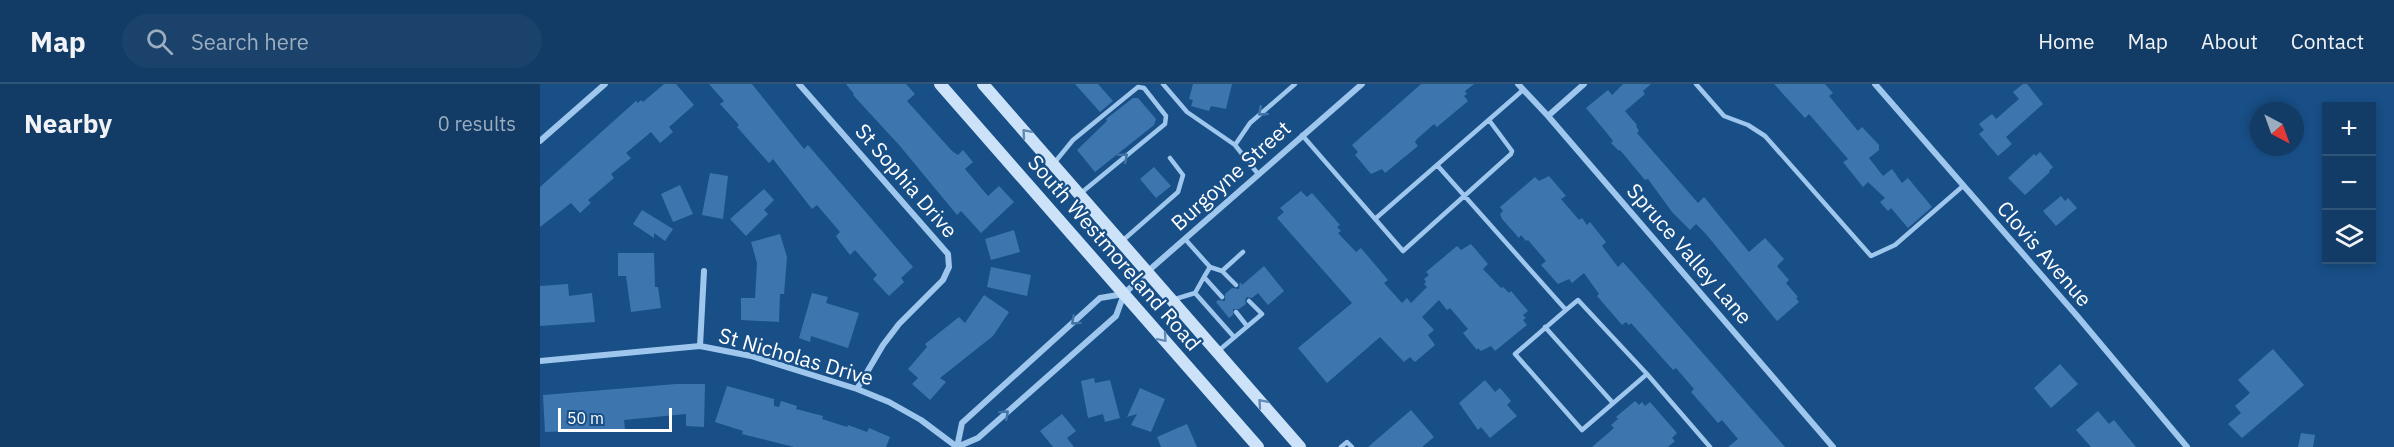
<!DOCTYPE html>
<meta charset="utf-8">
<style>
body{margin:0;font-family:"IBM Plex Sans",sans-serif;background:#1b426b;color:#f1f3f6}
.controls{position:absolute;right:18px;top:18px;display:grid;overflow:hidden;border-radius:0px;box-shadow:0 3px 9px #0003}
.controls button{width:54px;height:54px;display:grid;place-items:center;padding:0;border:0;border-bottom:2px solid #315579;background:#123b65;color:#f1f3f6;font:30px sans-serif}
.compass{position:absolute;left:1710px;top:18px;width:54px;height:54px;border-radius:50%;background:#123b65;box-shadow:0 3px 9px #0003;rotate:139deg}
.scale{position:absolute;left:18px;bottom:15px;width:114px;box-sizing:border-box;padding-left:6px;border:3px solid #fff;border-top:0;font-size:16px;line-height:21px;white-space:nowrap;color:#fff;-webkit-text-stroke:4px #184f87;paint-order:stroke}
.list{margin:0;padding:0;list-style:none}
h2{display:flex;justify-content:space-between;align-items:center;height:78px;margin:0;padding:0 24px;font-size:26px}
h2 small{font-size:20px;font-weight:400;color:#9cadbf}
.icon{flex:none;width:33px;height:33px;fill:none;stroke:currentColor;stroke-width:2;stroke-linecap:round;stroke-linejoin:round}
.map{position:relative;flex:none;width:1854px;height:363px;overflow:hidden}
header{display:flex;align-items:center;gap:36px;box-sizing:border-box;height:84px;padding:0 30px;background:#123b65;border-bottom:2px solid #315579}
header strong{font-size:28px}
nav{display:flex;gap:33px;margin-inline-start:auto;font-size:21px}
.search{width:420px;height:54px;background:#1b426b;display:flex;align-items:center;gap:15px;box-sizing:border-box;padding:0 21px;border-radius:33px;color:#9cadbf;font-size:22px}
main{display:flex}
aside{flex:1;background:#123b65}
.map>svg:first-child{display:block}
</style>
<header>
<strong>Map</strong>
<div class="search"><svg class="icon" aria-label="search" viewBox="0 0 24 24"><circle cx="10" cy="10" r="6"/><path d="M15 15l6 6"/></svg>Search here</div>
<nav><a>Home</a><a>Map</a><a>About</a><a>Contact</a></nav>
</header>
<main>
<aside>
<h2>Nearby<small>0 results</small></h2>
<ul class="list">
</ul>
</aside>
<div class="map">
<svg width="1854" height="363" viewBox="0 0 1854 363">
<rect width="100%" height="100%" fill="#184f87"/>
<path fill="#3d76af" d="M124 0H136L154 21 129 43 133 48 120 59 111 48 86 69 91 74 71 90 74 94 48 116 51 119 40 129 31 119 0 143V103L96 17 98 19 101 16 103 18Z
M169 0H212L264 65 268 61 373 183 361 194 364 198 349 212 333 195 337 191 315 166 310 171 300 158 296 152 300 148 277 121 272 125 233 75 229 79 197 43 199 41 180 20 184 17Z
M306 0H366L375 10 367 17 412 67 418 71 423 66 433 78 425 85 448 112 459 102 474 118 441 149 421 127 417 131 360 62 313 11 314 10Z
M535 0H558L573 17 560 28Z
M653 0H692L686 25 671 22 669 27 651 22 653 16 649 15Z
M881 0H934L925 7 927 10 924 12 928 17 897 43 894 40 877 55 875 58 878 62 845 89 842 85 831 90 815 71 818 68 812 61Z
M1083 0H1111L1103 7 1105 10 1085 27 1097 41 1096 42 1099 47 1097 49 1158 119 1164 113 1209 168 1225 154 1244 175 1237 182 1249 196 1246 199 1258 213 1256 214 1259 218 1237 237 1166 150 1156 140 1150 146 1132 128 1108 95 1105 96 1080 66 1079 67 1071 59 1073 57 1066 48 1046 24 1068 6 1072 11Z
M1234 0H1285L1293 9 1289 12 1318 47 1322 43 1339 61V66L1329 74 1343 92 1352 85 1362 99 1368 94 1392 123 1368 144 1351 124 1348 127 1340 118 1345 114 1328 98 1323 103 1303 78 1308 75 1269 30 1265 34Z
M1483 0H1487L1503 20 1466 53 1472 60 1458 72 1439 50 1444 46 1439 40 1452 30 1456 35 1479 15 1473 8Z
M593 14H598L616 35 614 41 555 88 537 66 567 37 566 35Z
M1500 68 1513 83 1509 87 1510 88 1485 111 1468 94 1494 70 1496 72Z
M614 83 631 102 616 114 600 95Z
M170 89 188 92 183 135 162 131Z
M1009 92 1026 112 1021 115 1039 136 1042 134 1047 141 1050 138 1066 158 1062 162 1078 183 1083 178 1245 363H1188L1198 355 1182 336 1178 339 1151 308 1154 305 1136 284 1133 286 1091 239 1089 241 1086 238 1082 241 1057 212 1059 210 1044 189 1032 199 1029 195 1018 200 1001 181 1006 177 988 156 986 157 981 151 979 154 962 135 960 130 963 127 960 123 995 93 999 97Z
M140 101 153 130 133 138 121 110Z
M224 105 234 116 224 126 228 130 206 152 190 135Z
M761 107 767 113 772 109 800 141 797 143 801 147 798 149 816 168 821 164 848 196 844 199 862 219 867 214 871 219 887 203 884 200 886 198 884 195 889 191 886 188 917 162 921 166 931 160 948 180 943 185 961 204 963 203 969 209 971 207 988 227 983 231 986 234 983 236 987 241 955 267 951 262 941 267 938 264 937 266 923 249 928 245 910 224 907 226 899 216 882 233 894 246 888 251 895 261 875 278 870 273 864 278 840 253 787 299 758 264 812 219 737 134 744 128 740 124Z
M1521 112 1525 117 1528 114 1537 124 1516 142 1503 127Z
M102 126 133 145 125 157 114 149V154L93 140Z
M474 146 480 168 451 176 445 155Z
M240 150 247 173 244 210H240L239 238 201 236V214H215L217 179 211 158Z
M78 169H114L115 203H118L121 224 91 228 86 192H78Z
M724 182 744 207 728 221 718 209 712 214 707 213 705 216 706 220 699 225H693V231L689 234 676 218 678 216 685 217V210L692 204 699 205 700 198 702 201Z
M451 183 491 191 487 212 447 203Z
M28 200 29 212 52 209 55 238 0 242V202Z
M272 209 288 213 286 219 319 229 308 264 271 252 270 258 259 254Z
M444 211 469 228 453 252 400 294 406 298 390 316 372 300 378 294 368 285 387 263 385 260 419 233 425 239Z
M1733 265 1764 301 1702 354 1688 340 1701 329 1695 322 1710 309 1698 296Z
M1520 280 1538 300 1511 324 1494 304Z
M554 294 555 299 570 296 580 334 565 338 563 330 548 334 541 297Z
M945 296 955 308 960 304 971 317 967 321 977 332 950 354 941 343 938 346 919 319Z
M136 300H165L164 343 146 342V330L84 336 85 345 5 348 3 311Z
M187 302 234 315V322L239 323 241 317 257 322 256 325 283 332 282 335 307 343 308 341 327 348 329 344 350 353 346 363H254L202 350 203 347 175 338Z
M600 304 625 315 611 348 591 341 597 330 587 333Z
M1095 317 1099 321 1102 318 1105 322 1110 318 1137 349 1132 354 1135 357 1128 363H1052L1074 344 1071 341 1078 335 1076 333Z
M871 326 894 353 882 363H828Z
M1558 327 1569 340 1574 336 1596 363H1551L1536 346Z
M522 330 536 347 527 354 534 363H513L500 347Z
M647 340 657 363H621L617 353Z
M1761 349 1775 351 1773 363H1758Z"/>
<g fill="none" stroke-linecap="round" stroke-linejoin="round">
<path stroke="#9fc7ed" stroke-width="4.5" d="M623 0 647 28 695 61 718 90
M1156 0 1184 32 1208 41 1225 52 1331 172 1355 161 1423 102
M983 6 897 81 1026 226 1038 216 1107 290 1170 363
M762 51 863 167 971 70 972 67 949 36
M695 61 710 39 755 0
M515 78 533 56 598 3 604 4 626 32 625 40 541 109
M835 135 897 81
M645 155 670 183 682 187 696 201
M581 158 638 108 643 91 630 74
M670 183 664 193 682 213
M682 187 703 168
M664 193 655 209 694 253
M632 216 655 209
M1026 226 975 270 1042 346 1107 290
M696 228 707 242
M1005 243 1073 319
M677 268 722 230 709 217
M801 363 807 358 812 363"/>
<path stroke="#9fc7ed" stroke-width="6" d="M259 0 408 170 409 183 403 196 359 240 343 261 317 305
M978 0 1008 32 1293 363
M1335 0 1538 233 1647 363
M1008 32 1044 0
M0 57 65 0
M160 262 164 187
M0 277 160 262 211 272 317 305 349 318 381 336 417 363
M417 363 438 354 576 232 584 210 607 188 822 0
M417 363 422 339 560 214 584 210"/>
<path stroke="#cce2f9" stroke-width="12" d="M400 0 718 363
M443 0 760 363"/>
</g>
<defs><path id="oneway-chevron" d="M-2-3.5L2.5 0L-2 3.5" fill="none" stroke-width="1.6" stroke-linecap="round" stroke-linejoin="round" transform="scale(1.5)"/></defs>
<g stroke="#4073a6">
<use href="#oneway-chevron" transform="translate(722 28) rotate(139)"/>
<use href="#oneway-chevron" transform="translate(584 73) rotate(-40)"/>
<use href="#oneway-chevron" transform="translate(535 237) rotate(138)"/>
<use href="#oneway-chevron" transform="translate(465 330) rotate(-42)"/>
</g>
<g stroke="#608ab5">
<use href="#oneway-chevron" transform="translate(486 49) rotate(-131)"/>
<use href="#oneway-chevron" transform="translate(623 254) rotate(49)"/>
<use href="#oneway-chevron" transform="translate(722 319) rotate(-131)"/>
</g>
<g text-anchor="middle" stroke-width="4.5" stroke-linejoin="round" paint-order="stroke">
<g font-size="21" fill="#fff" stroke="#184f87">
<text transform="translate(691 92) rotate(-42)" y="7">Burgoyne Street</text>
<text transform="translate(366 97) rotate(49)" y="7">St Sophia Drive</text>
<text transform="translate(574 169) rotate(49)" y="7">South Westmoreland Road</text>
<text transform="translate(1149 170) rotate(49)" y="7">Spruce Valley Lane</text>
<text transform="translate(1504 170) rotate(49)" y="7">Clovis Avenue</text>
<text transform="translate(256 273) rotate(16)" y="7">St Nicholas Drive</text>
</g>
</g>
</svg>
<div class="controls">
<button>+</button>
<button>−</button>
<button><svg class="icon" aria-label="layers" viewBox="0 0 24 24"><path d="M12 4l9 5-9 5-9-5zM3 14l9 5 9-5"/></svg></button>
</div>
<svg class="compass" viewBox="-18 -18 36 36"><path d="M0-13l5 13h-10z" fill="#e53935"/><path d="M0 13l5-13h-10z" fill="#9cadbf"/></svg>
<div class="scale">50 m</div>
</div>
</main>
